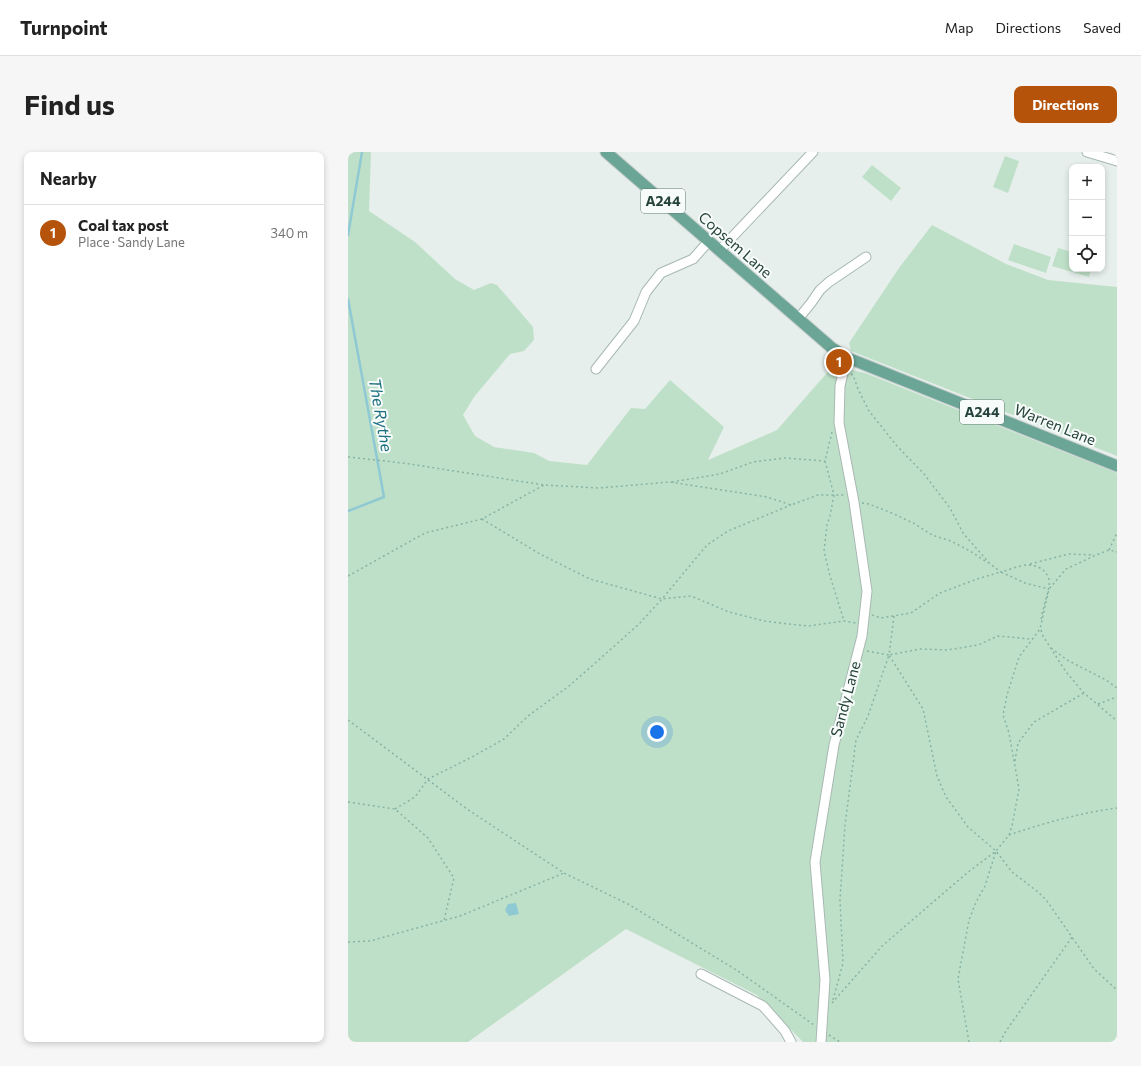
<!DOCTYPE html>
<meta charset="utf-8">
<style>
body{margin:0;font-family:Commissioner,sans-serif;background:#f6f6f6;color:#222}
.controls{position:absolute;right:12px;top:12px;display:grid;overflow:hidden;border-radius:8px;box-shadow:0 2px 6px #0003}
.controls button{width:36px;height:36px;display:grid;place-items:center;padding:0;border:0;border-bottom:1px solid #e0e0e0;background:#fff;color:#222;font:20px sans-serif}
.you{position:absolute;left:309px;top:580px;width:14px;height:14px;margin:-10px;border:3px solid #fff;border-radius:50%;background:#1a73e8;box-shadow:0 0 0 6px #1a73e833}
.badge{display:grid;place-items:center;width:26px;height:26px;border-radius:50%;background:#b45309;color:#fff;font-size:13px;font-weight:700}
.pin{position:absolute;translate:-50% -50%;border:2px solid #fff;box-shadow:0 1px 4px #0006}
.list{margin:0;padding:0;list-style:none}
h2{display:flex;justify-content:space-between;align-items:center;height:52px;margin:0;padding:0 16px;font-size:17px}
h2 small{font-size:13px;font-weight:400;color:#767676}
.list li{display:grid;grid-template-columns:26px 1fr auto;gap:12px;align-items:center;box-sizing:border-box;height:56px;padding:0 16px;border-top:1px solid #e0e0e0}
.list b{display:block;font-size:15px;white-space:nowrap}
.list p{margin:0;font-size:13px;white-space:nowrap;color:#767676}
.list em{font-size:13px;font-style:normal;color:#767676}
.icon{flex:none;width:22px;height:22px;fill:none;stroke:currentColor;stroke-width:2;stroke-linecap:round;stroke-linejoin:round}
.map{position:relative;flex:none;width:769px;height:890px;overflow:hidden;border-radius:8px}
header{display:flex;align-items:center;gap:24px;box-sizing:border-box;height:56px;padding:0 20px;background:#fff;border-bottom:1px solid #e0e0e0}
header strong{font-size:19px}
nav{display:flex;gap:22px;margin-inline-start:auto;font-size:14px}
.intro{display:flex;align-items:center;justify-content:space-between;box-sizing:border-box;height:96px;padding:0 24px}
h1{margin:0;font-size:28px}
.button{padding:10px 18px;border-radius:8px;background:#b45309;color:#fff;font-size:14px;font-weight:700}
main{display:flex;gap:24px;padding:0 24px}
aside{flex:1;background:#fff;border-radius:8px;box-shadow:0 2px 6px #0003}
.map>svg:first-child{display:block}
</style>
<header>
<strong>Turnpoint</strong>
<nav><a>Map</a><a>Directions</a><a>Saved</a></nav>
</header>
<div class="intro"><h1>Find us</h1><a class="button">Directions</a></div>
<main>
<aside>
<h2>Nearby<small></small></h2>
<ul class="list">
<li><span class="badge">1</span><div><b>Coal tax post</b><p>Place · Sandy Lane</p></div><em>340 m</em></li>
</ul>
</aside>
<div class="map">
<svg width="769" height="890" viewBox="0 0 769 890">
<rect width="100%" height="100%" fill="#e6efeb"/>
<path fill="#bfe0c8" d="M0 0H23L21 59 67 90 107 127 126 138 143 131 149 133 185 175 186 188 176 199 162 202 126 245 115 263 127 284 146 295 186 301 201 309 239 313 283 256 297 257 322 228 376 275 360 308 429 278 485 214 517 221 769 321V890H455L409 843 278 777 120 890H0Z
M657 4 671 9 660 41 645 35Z
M524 13 553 36 543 49 514 25Z
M584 73 658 112 700 128 769 135V304L503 199 501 191 551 116Z
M666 92 703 105 698 121 660 108Z
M710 96 724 100V117H743L741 125 704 114Z"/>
<path fill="#8ec9d4" d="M168 751 171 762 161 764 157 758 160 752Z"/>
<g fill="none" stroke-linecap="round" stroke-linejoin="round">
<path stroke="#8ec9d4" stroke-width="2.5" d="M0 83 14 0
M0 147 36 345 0 359"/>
<defs>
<path id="minor" d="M739 0 769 9
M371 99 465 0
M450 167 463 151 472 138 481 130 518 105
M248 217 286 169 298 140 313 121 345 107 360 90
M353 822 415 854 437 879 443 890
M473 890 477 828 467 710 486 593 514 484 519 439 506 350 491 271 492 234 495 221 500 206"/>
<path id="major" d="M258 0 484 196 500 206 769 314"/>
</defs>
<use href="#minor" stroke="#a8b8b2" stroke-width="11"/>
<use href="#major" stroke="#c2cac8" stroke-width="13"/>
<path stroke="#86b3a5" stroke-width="1.5" stroke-dasharray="2 3" stroke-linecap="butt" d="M503 222 505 223 510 237 521 259 549 294 576 322 602 356 615 381 642 412 653 420C661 418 672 413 680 413 692 413 703 421 701 434 699 446 694 457 693 470
M484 280 477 309 486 343 482 364 479 373 476 399 482 424 496 469
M0 305 55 311 196 333 251 336 322 330 419 345 443 353 470 343H497
M324 330 372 322 405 310 437 306 477 309
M514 351 521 352 546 362 567 372 584 383 603 389 622 399 640 411
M134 367 192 402 242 427 314 447 343 444 381 460 416 469 441 472 460 474 496 469 508 471
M761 398 769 381
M682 412 721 402 746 403
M0 424 77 381 134 367 196 333
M524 463 533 466 563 461 592 441 632 426 653 420 677 431 701 437
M546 464 541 503 575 557 589 624 598 645 620 675 648 699 664 720 690 740 699 749 746 817 769 838
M693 478 695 484 718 520 736 541 769 569
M703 496 719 508 758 528 769 536
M519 499 541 503
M750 552 769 545
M0 568 119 657 216 721 280 752 390 819 466 873
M667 609 670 591 686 570 736 541
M0 650 47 657 80 686 106 726 96 768
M47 657 67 645 80 627 124 605 156 587 180 564 221 534 245 513 291 472 314 447 359 393 380 379 443 353
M661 683C696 671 732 661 769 656
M0 790 22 789 112 764 216 721
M485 848 495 811 492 748 497 673 508 588 520 564 541 503 572 497 599 498 630 493 650 484 683 487
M484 851 534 794 619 721 648 699 661 683 664 674 671 637 661 581 655 563 659 543 671 505 692 477 701 437 718 417 748 403 761 398 769 400
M481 883 492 890
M621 890 610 827 621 768 628 750 637 734 648 699
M652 890 658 879 724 785"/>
<use href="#minor" stroke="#fff" stroke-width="9"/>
<use href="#major" stroke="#6aa596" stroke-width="11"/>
</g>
<g text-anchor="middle" stroke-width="4" stroke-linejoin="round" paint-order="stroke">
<g fill="#f7fbf9" stroke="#637a73" stroke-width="1">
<rect x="293" y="37" width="44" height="24" rx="3"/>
<rect x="612" y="248" width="44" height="24" rx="3"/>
</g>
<g font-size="14" font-weight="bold" fill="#24423a">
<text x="315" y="54">A244</text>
<text x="634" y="265">A244</text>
</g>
<g font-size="15" fill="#24423a" stroke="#f7fbf9">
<text transform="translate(387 93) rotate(41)" y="5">Copsem Lane</text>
<text transform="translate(707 273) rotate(22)" y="5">Warren Lane</text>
<text transform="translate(498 547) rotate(-75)" y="5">Sandy Lane</text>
</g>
<g font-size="16" font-style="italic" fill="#1c6f80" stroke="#f7fbf9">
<text transform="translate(33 263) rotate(80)" y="6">The Rythe</text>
</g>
</g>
</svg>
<div class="controls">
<button>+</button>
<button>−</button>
<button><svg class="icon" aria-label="locate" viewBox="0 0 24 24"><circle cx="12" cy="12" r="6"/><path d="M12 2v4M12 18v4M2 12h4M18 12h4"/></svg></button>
</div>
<div class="you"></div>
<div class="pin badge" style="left:491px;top:210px">1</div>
</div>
</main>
